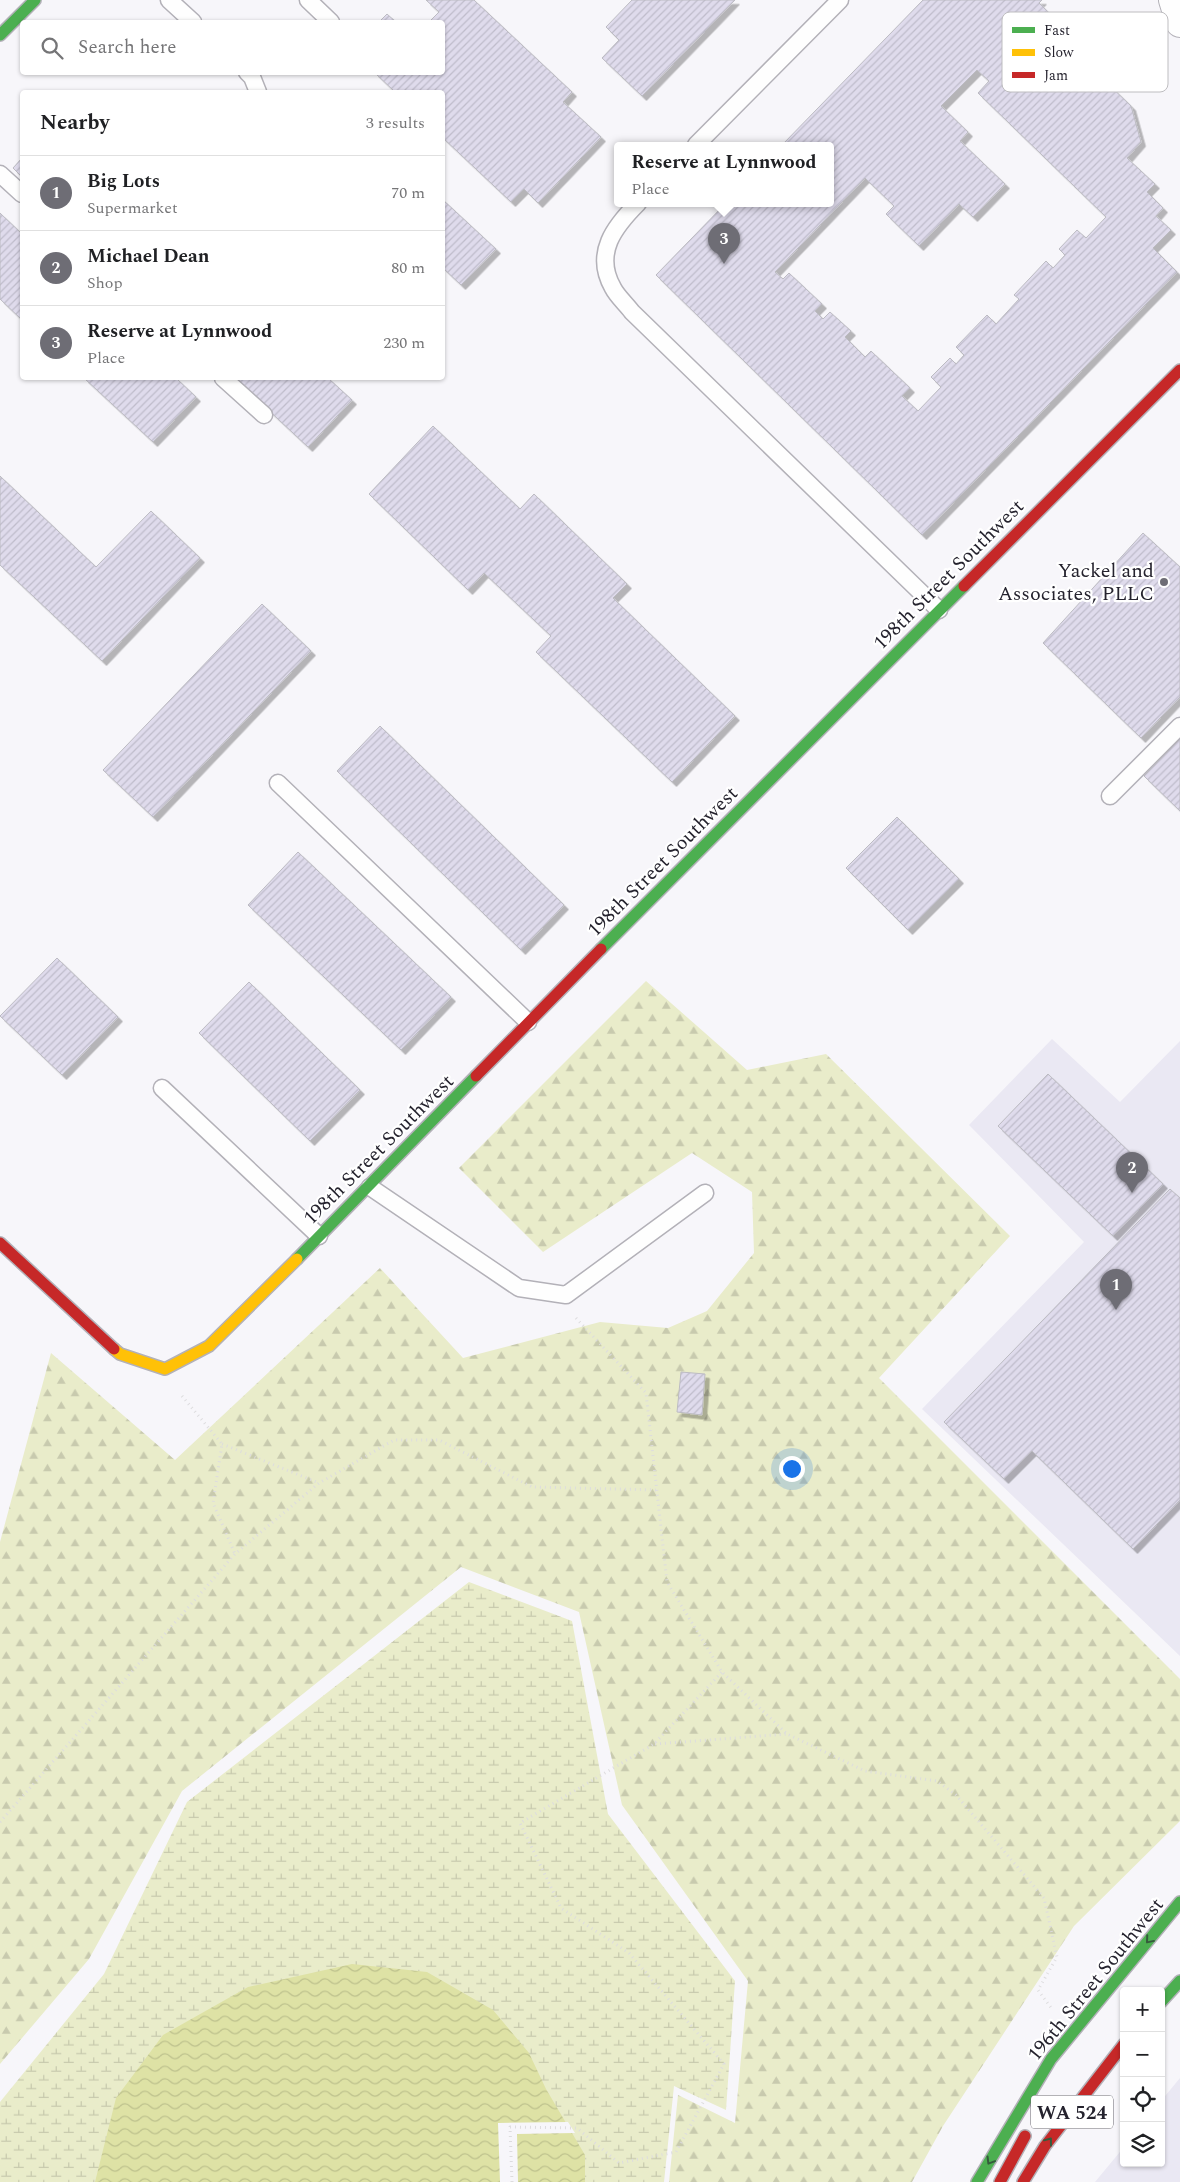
<!DOCTYPE html>
<meta charset="utf-8">
<style>
body{margin:0;font-family:Spectral,serif;background:#f2f2f2;color:#202124}
.controls{position:absolute;right:15px;bottom:15px;display:grid;overflow:hidden;border-radius:5px;box-shadow:0 1px 4px #0004}
.controls button{width:45px;height:45px;display:grid;place-items:center;padding:0;border:0;border-bottom:1px solid #e0e0e0;background:#fff;color:#202124;font:25px sans-serif}
.you{position:absolute;left:791px;top:1468px;width:18px;height:18px;margin:-12px;border:4px solid #fff;border-radius:50%;background:#1a73e8;box-shadow:0 0 0 8px #1a73e833}
.badge{display:grid;place-items:center;width:32px;height:32px;border-radius:50%;background:#6e6d75;color:#fff;font-size:16px;font-weight:700}
.pin{position:absolute;translate:-50% -41px;filter:drop-shadow(0 1px 2px #0008)}
.pin::after{content:'';position:absolute;top:26px;width:18px;height:15px;background:inherit;clip-path:polygon(0 0,100% 0,50% 100%)}
.popup{position:absolute;left:614px;top:142px;width:220px;height:65px;box-sizing:border-box;display:grid;place-content:center;border-radius:5px;background:#fff;filter:drop-shadow(0 1px 4px #0005);font-size:16px;white-space:nowrap;color:#757577}
.popup b{font-size:19px;color:#202124}
.popup::after{content:'';position:absolute;left:50%;top:100%;margin-left:-10px;border:10px solid transparent;border-top-color:#fff}
.list{margin:0;padding:0;list-style:none}
h2{display:flex;justify-content:space-between;align-items:center;height:65px;margin:0;padding:0 20px;font-size:21px}
h2 small{font-size:16px;font-weight:400;color:#757577}
.list li{display:grid;grid-template-columns:32px 1fr auto;gap:15px;align-items:center;box-sizing:border-box;height:75px;padding:0 20px;border-top:1px solid #e0e0e0}
.list b{display:block;font-size:19px;white-space:nowrap}
.list p{margin:0;font-size:16px;white-space:nowrap;color:#757577}
.list em{font-size:16px;font-style:normal;color:#757577}
.icon{flex:none;width:28px;height:28px;fill:none;stroke:currentColor;stroke-width:2;stroke-linecap:round;stroke-linejoin:round}
.map{position:relative;flex:none;width:1180px;height:2182px;overflow:hidden}
.search{position:absolute;background:#fff;box-shadow:0 1px 4px #0004;left:20px;top:20px;width:425px;height:55px;display:flex;align-items:center;gap:12px;box-sizing:border-box;padding:0 18px;border-radius:5px;color:#757577;font-size:19px}
.panel{position:absolute;background:#fff;box-shadow:0 1px 4px #0004;left:20px;top:90px;width:425px;height:290px;border-radius:5px}
.map>svg:first-child{display:block}
</style>
<div class="map">
<svg width="1180" height="2182" viewBox="0 0 1180 2182">
<defs>
<pattern id="forest-firs" width="22" height="20" patternUnits="userSpaceOnUse" patternTransform="scale(1.25)"><rect width="22" height="20" fill="#e9ecca"/><path d="M5 1l3.5 6h-7zM16 11l3.5 6h-7z" fill="#c8caae"/></pattern>
<pattern id="wetland-marsh" width="20" height="14" patternUnits="userSpaceOnUse" patternTransform="scale(1.25)"><rect width="20" height="14" fill="#e9ecca"/><path d="M1 5h8M5 5V1M11 12h8M15 12V8" fill="none" stroke="#c8caae"/></pattern>
<pattern id="water-waves" width="16" height="10" patternUnits="userSpaceOnUse" patternTransform="scale(1.25)"><rect width="16" height="10" fill="#dee2a5"/><path d="M0 5q4-4 8 0t8 0" fill="none" stroke="#bec28e"/></pattern>
<pattern id="building-hatch" width="6" height="6" patternUnits="userSpaceOnUse" patternTransform="scale(1.25)"><rect width="6" height="6" fill="#dfdbec"/><path d="M-1 1l2-2M0 6l6-6M5 7l2-2" fill="none" stroke="#bfbccb"/></pattern>
<filter id="shadow"><feDropShadow dx="4.5" dy="4.5" stdDeviation="0" flood-color="#0004"/></filter>
</defs>
<rect width="100%" height="100%" fill="#f7f6fa"/>
<path fill="#eae8f3" d="M1052 1039 1120 1102 1180 1041V1656L922 1409 1084 1242 969 1125Z
M1180 2078V2182H1095L1124 2147V2163H1161V2101Z"/>
<path fill="url(#forest-firs)" d="M646 981 747 1070 826 1054 1010 1236 879 1378 1180 1679V1821L1074 1926 943 2126 912 2182H669L678 2095 735 2123 748 1981 622 1805 579 1612 461 1567 182 1791 89 1959 0 2064V1542L51 1353 175 1460 380 1268 463 1358 600 1322 668 1328 707 1311 754 1253 752 1192 692 1153 543 1252 459 1168Z"/>
<path fill="url(#wetland-marsh)" d="M469 1582 572 1621 608 1814 735 1981 726 2110 674 2086 664 2182H0V2102L104 1974 187 1802Z"/>
<path fill="url(#water-waves)" d="M352 1964 427 1972 493 2010 529 2053 546 2089 585 2155V2182H95L116 2098 163 2035 248 1987Z"/>
<path fill="#f7f6fa" d="M568 2122 575 2133 517 2134 518 2182H500L498 2123Z"/>
<path fill="url(#building-hatch)" stroke="#bcbbc2" fill-rule="evenodd" filter="url(#shadow)" d="M426 0H474L572 92 563 102 601 137 538 203 524 189 511 202 442 137V92H395L374 72H442V22H429L439 12Z
M632 0H735L642 96 602 58 619 40 606 27Z
M923 0H1042L1039 3 1109 72 1103 79 1131 106 1141 142 1127 158 1155 184 1147 192 1163 208 1156 216 1171 230 1153 248 1177 272 922 535 656 275 726 203H830V145H782ZM977 70 989 81 978 93 1106 217 1086 238 1077 230 1059 249 1065 255 1053 268 1046 261 1014 295 1019 299 996 324 987 315 956 347 964 355 956 364 950 358 931 377 941 387 918 411 902 396 910 388 871 351 865 357 845 337 851 331 830 312 823 319 815 311 822 304 789 273 783 279 775 272 865 178 894 206 886 214 919 246 959 204 973 217 1005 184 960 141 968 132 941 106Z
M387 14 396 22H379Z
M22 158V177L13 168Z
M442 199 496 249 461 285 442 267Z
M0 213 22 234V320L0 299Z
M84 378H176L196 397 153 442Z
M234 378H328L352 400 308 447Z
M433 426 520 509 534 494 627 584 613 598 735 716 672 782 536 652 551 636 484 573 468 590 369 494Z
M0 476 96 567 151 511 200 558 102 661 0 565Z
M1143 533 1180 567V697L1141 738 1043 643Z
M262 604 311 651 153 817 103 770Z
M380 726 564 905 521 950 337 771Z
M1180 739V811L1144 776Z
M897 817 959 879 908 930 846 868Z
M298 852 451 997 401 1050 248 905Z
M57 958 118 1017 62 1075 0 1016Z
M249 982 360 1090 310 1141 199 1033Z
M1048 1074 1163 1184 1113 1236 998 1126Z
M1170 1189 1180 1198V1500L1133 1549 1032 1451 1004 1479 944 1422Z
M681 1372 705 1374 702 1415 677 1412Z"/>
<g fill="none" stroke-linecap="round" stroke-linejoin="round">
<defs>
<path id="lane" d="M169 0 193 22
M308 0 331 22
M247 72 252 77 258 92
M696 145 840 0
M0 174 22 194
M638 203C615 226 593 253 613 288 617 296 626 304 632 312L939 610
M223 378 264 415
M278 783 528 1022
M1110 796 1180 726
M162 1088 319 1236
M370 1187 519 1288 566 1295 705 1193"/>
<path id="street" d="M1173 0 1180 23"/>
<path id="fast" d="M0 35 35 0
M601 949 964 586
M297 1259 476 1076
M1161 2002 1180 1981
M977 2182 1051 2059 1180 1902"/>
<path id="slow" d="M114 1349 120 1354 165 1369 209 1346 297 1259"/>
<path id="jam" d="M964 586 1180 370
M476 1076 601 949
M0 1243 114 1349
M1000 2182 1025 2136
M1023 2182 1045 2146 1124 2044"/>
</defs>
<use href="#lane" stroke="#b3b1b8" stroke-width="19"/>
<use href="#street" stroke="#b3b1b8" stroke-width="30"/>
<use href="#fast" stroke="#b3b1b8" stroke-width="14"/>
<use href="#slow" stroke="#b3b1b8" stroke-width="14"/>
<use href="#jam" stroke="#b3b1b8" stroke-width="14"/>
<path stroke="#dddcde" stroke-width="3" stroke-dasharray="1 4" stroke-linecap="butt" d="M576 1318 646 1393 667 1582 722 1672 787 1734 865 1771 937 1781 956 1795 1044 1898 1057 1957 1038 1990 1052 2009
M182 1396 222 1444 213 1503 235 1554
M222 1444 319 1483
M655 1744 787 1734
M0 1822 235 1554 319 1483 394 1440H439L532 1487 657 1490
M512 2182 510 2127 577 2128 619 2163 676 2152 724 2064 629 1953 561 1908 520 1823 654 1744 722 1672"/>
<use href="#lane" stroke="#fefefe" stroke-width="16"/>
<use href="#street" stroke="#fefefe" stroke-width="28"/>
<use href="#fast" stroke="#4caf50" stroke-width="11"/>
<use href="#slow" stroke="#ffc107" stroke-width="11"/>
<use href="#jam" stroke="#c62828" stroke-width="11"/>
</g>
<defs><path id="oneway-chevron" d="M-2-3.5L2.5 0L-2 3.5" fill="none" stroke-width="1.6" stroke-linecap="round" stroke-linejoin="round" transform="scale(1.25)"/></defs>
<g stroke="#355b3c">
<use href="#oneway-chevron" transform="translate(1149 1940) rotate(130)"/>
<use href="#oneway-chevron" transform="translate(1049 2141) rotate(-53)"/>
<use href="#oneway-chevron" transform="translate(990 2161) rotate(121)"/>
</g>
<circle fill="#6e6d75" stroke="#fff" stroke-width="2" cx="1164" cy="582" r="5"/>
<g text-anchor="middle" stroke-width="4.5" stroke-linejoin="round" paint-order="stroke">
<rect fill="#fff" stroke="#66656d" stroke-width="1" x="1031" y="2095.5" width="82" height="33" rx="4"/>
<g font-size="19" font-weight="bold" fill="#25232e">
<text x="1072" y="2119">WA 524</text>
</g>
<g font-size="20" fill="#25232e" stroke="#fff" text-anchor="end">
<text x="1154" y="577">Yackel and<tspan x="1154" dy="23">Associates, PLLC</tspan></text>
</g>
<g font-size="20" fill="#25232e" stroke="#fff">
<text transform="translate(948 574) rotate(-45)" y="7">198th Street Southwest</text>
<text transform="translate(662 861) rotate(-45)" y="7">198th Street Southwest</text>
<text transform="translate(378 1149) rotate(-45)" y="7">198th Street Southwest</text>
<text transform="translate(1095 1979) rotate(-51)" y="7">196th Street Southwest</text>
</g>
</g>
<rect x="1002" y="12" width="166" height="80" rx="8" fill="#fff" stroke="#bebdc0" stroke-width="1"/>
<rect x="1012" y="27" width="23" height="6" fill="#4caf50"/>
<rect x="1012" y="49" width="23" height="7" fill="#ffc107"/>
<rect x="1012" y="72" width="23" height="6" fill="#c62828"/>
<g font-size="14" fill="#25232e">
<text x="1044" y="35">Fast</text>
<text x="1044" y="57">Slow</text>
<text x="1044" y="80">Jam</text>
</g>
</svg>
<div class="controls">
<button>+</button>
<button>−</button>
<button><svg class="icon" aria-label="locate" viewBox="0 0 24 24"><circle cx="12" cy="12" r="6"/><path d="M12 2v4M12 18v4M2 12h4M18 12h4"/></svg></button>
<button><svg class="icon" aria-label="layers" viewBox="0 0 24 24"><path d="M12 4l9 5-9 5-9-5zM3 14l9 5 9-5"/></svg></button>
</div>
<div class="you"></div>
<div class="pin badge" style="left:1116px;top:1310px">1</div>
<div class="pin badge" style="left:1132px;top:1193px">2</div>
<div class="pin badge" style="left:724px;top:264px">3</div>
<div class="popup"><b>Reserve at Lynnwood</b>Place</div>
<div class="search"><svg class="icon" aria-label="search" viewBox="0 0 24 24"><circle cx="10" cy="10" r="6"/><path d="M15 15l6 6"/></svg>Search here</div>
<section class="panel">
<h2>Nearby<small>3 results</small></h2>
<ul class="list">
<li><span class="badge">1</span><div><b>Big Lots</b><p>Supermarket</p></div><em>70 m</em></li>
<li><span class="badge">2</span><div><b>Michael Dean</b><p>Shop</p></div><em>80 m</em></li>
<li><span class="badge">3</span><div><b>Reserve at Lynnwood</b><p>Place</p></div><em>230 m</em></li>
</ul>
</section>
</div>
